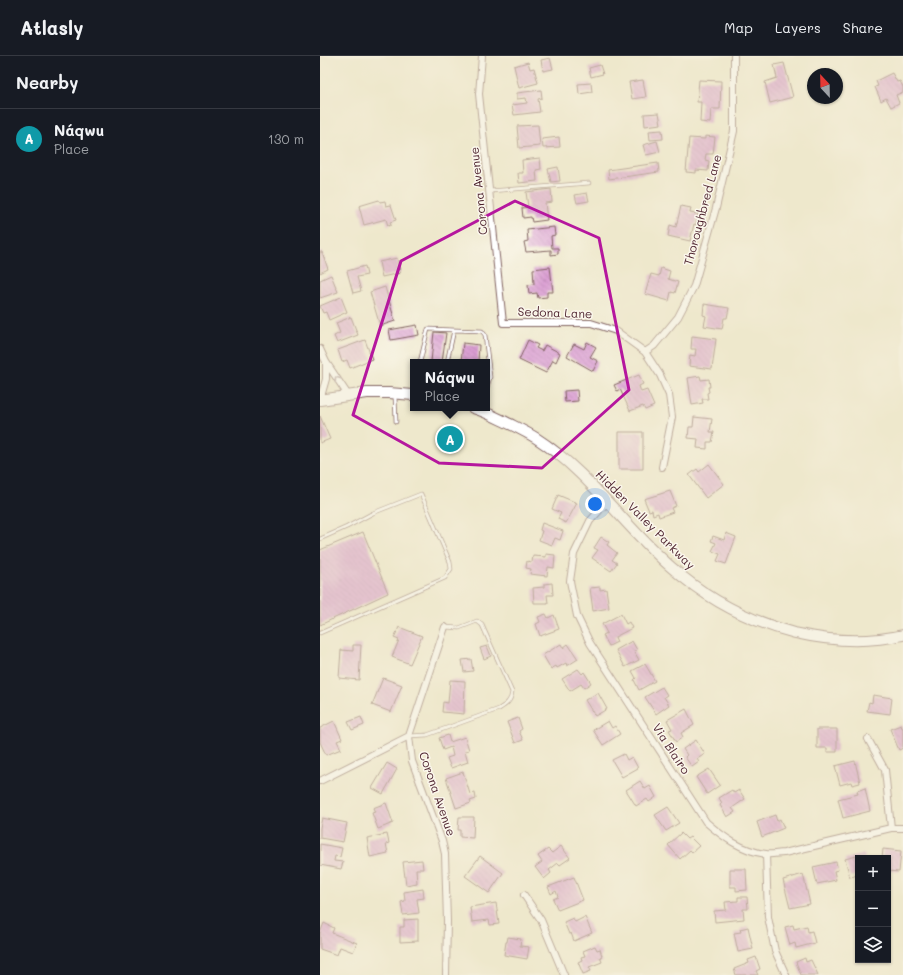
<!DOCTYPE html>
<meta charset="utf-8">
<style>
body{margin:0;font-family:Mali,sans-serif;background:#20242c;color:#f1f3f6}
.controls{position:absolute;right:12px;bottom:12px;display:grid;overflow:hidden;border-radius:0px;box-shadow:0 1px 3px #0004}
.controls button{width:36px;height:36px;display:grid;place-items:center;padding:0;border:0;border-bottom:1px solid #363941;background:#171b24;color:#f1f3f6;font:20px sans-serif}
.compass{position:absolute;left:487px;top:12px;width:36px;height:36px;border-radius:50%;background:#171b24;box-shadow:0 1px 3px #0004;rotate:338deg}
.you{position:absolute;left:275px;top:448px;width:14px;height:14px;margin:-10px;border:3px solid #fff;border-radius:50%;background:#1a73e8;box-shadow:0 0 0 6px #1a73e833}
.badge{display:grid;place-items:center;width:26px;height:26px;border-radius:50%;background:#8c9099;color:#fff;font-size:13px;font-weight:700}
.pin{position:absolute;translate:-50% -50%;border:2px solid #fff;box-shadow:0 1px 4px #0006}
.popup{position:absolute;left:90px;top:303px;width:80px;height:52px;box-sizing:border-box;display:grid;place-content:center;border-radius:0px;background:#171b24;filter:drop-shadow(0 1px 3px #0005);font-size:13px;white-space:nowrap;color:#9ea1a6}
.popup b{font-size:15px;color:#f1f3f6}
.popup::after{content:'';position:absolute;left:50%;top:100%;margin-left:-8px;border:8px solid transparent;border-top-color:#171b24}
.list{margin:0;padding:0;list-style:none}
h2{display:flex;justify-content:space-between;align-items:center;height:52px;margin:0;padding:0 16px;font-size:17px}
h2 small{font-size:13px;font-weight:400;color:#9ea1a6}
.list li{display:grid;grid-template-columns:26px 1fr auto;gap:12px;align-items:center;box-sizing:border-box;height:60px;padding:0 16px;border-top:1px solid #363941}
.list b{display:block;font-size:15px;white-space:nowrap}
.list p{margin:0;font-size:13px;white-space:nowrap;color:#9ea1a6}
.list em{font-size:13px;font-style:normal;color:#9ea1a6}
.icon{flex:none;width:22px;height:22px;fill:none;stroke:currentColor;stroke-width:2;stroke-linecap:round;stroke-linejoin:round}
.map{position:relative;flex:none;width:583px;height:919px;overflow:hidden}
header{display:flex;align-items:center;gap:24px;box-sizing:border-box;height:56px;padding:0 20px;background:#171b24;border-bottom:1px solid #363941}
header strong{font-size:19px}
nav{display:flex;gap:22px;margin-inline-start:auto;font-size:14px}
main{display:flex}
aside{flex:1;background:#171b24}
.map>svg:first-child{display:block}
</style>
<header>
<strong>Atlasly</strong>
<nav><a>Map</a><a>Layers</a><a>Share</a></nav>
</header>
<main>
<aside>
<h2>Nearby<small></small></h2>
<ul class="list">
<li><span class="badge" style="background:#0f9aa8">A</span><div><b>Náqwu</b><p>Place</p></div><em>130 m</em></li>
</ul>
</aside>
<div class="map">
<svg width="583" height="919" viewBox="0 0 583 919">
<defs>
<pattern id="building-back-hatch" width="6" height="6" patternUnits="userSpaceOnUse"><rect width="6" height="6" fill="#d897d1"/><path d="M-1 5l2 2M0 0l6 6M5-1l2 2" fill="none" stroke="#b17baa"/></pattern>
</defs>
<rect width="100%" height="100%" fill="#fbf7ec"/>
<filter id="ink" filterUnits="userSpaceOnUse"><feTurbulence type="fractalNoise" baseFrequency=".025" numOctaves="2"/><feDisplacementMap in="SourceGraphic" scale="8" xChannelSelector="R" yChannelSelector="G"/><feConvolveMatrix kernelMatrix="1 2 1 2 8 2 1 2 1" color-interpolation-filters="sRGB"/></filter>
<filter id="wash" filterUnits="userSpaceOnUse"><feTurbulence type="fractalNoise" baseFrequency=".012" numOctaves="4" result="noise"/><feDisplacementMap in="SourceGraphic" scale="16" xChannelSelector="R" yChannelSelector="G"/><feGaussianBlur stdDeviation="0.9" result="paint"/><feColorMatrix in="noise" values="0 0 0 0 0 0 0 0 0 0 0 0 0 0 0 0 0 1.4 0 .05"/><feComposite in="paint" operator="in"/></filter>
<g filter="url(#wash)">
<rect width="100%" height="100%" fill="#eee8cc"/>
<g id="blocks">
<path fill="url(#building-back-hatch)" d="M230 2 233 13 223 15 221 4Z
M208 6 210 13 214 12 218 27 199 32 194 10Z
M464 7 473 41 450 47 445 26 457 22 454 9Z
M280 9 283 18 271 21 269 12Z
M572 17 577 26 580 25 583 31V36L576 39 579 47 571 51 566 42 561 45 555 31 558 30 556 25Z
M323 24 326 41 312 43 309 26Z
M379 24 401 25 400 53H391L390 67 380 66 381 46H377Z
M271 27 272 36 259 38 258 28Z
M221 34 222 42 218 43 220 56 194 59 192 49 207 47 206 42 197 43V37Z
M339 57 341 68 325 70 324 58Z
M218 69 220 90 199 92 197 70Z
M342 74 343 83 330 84 329 75Z
M385 80 395 81 393 98H386L385 104 389 105 388 115 376 114V117L366 116 369 82 385 83Z
M239 81 240 91 223 92 222 83Z
M337 85 340 96 326 99 323 89Z
M220 102 221 113 216 114 217 125 199 127 198 117H203L202 104Z
M338 107 339 116 289 123 288 114Z
M238 111 240 125 231 126 228 113Z
M231 133 232 146 225 147 227 164 212 166 211 161 203 162 202 152 208 151 206 136Z
M267 137 269 145 257 147 255 139Z
M59 144 60 146 65 145 66 150 71 149 76 164 70 166 71 169 68 170 66 163 44 169 39 150Z
M361 150 371 152 370 157 378 158 376 169 374 168 370 185 348 180 350 169 356 171Z
M234 171 235 179 231 180 232 192H238V198L231 199V194L206 196 204 186 208 185 207 174Z
M0 196H2L8 213 0 217Z
M77 202 80 217 62 221 59 206Z
M45 210 47 219 37 221 41 235 33 237 27 215Z
M230 211 233 236H227V241L218 242 217 237 209 238 208 229 214 228 213 213Z
M341 212 350 215 348 223 358 226 355 237 351 236 349 245 325 238 331 218 339 220Z
M11 219 18 236 0 242V224Z
M65 231 75 265 60 270 50 236Z
M21 241 27 256 9 264 6 256 3 257 0 250Z
M384 248 409 252 407 262H404L402 273 384 270 386 260 383 259Z
M31 261 38 279 17 287 14 280 20 277 16 267Z
M97 269 99 279 71 284 69 274Z
M114 276 126 277 122 306H111Z
M372 280 396 283 392 313 369 310 370 299 375 300 376 293H371Z
M45 284 52 303 30 312 27 304 22 306 18 294Z
M208 284 218 289 216 292 222 295 225 289 240 297 236 306 233 304 226 317 199 304Z
M267 286 276 291 270 301 278 305 273 315 247 300 254 288 264 293Z
M143 287 159 289 158 306H141Z
M319 319 323 328 319 330 321 336 327 334 334 350 325 354 323 350 310 355 300 333 297 335 294 329Z
M380 320 381 324 389 323 390 331H388L389 336 387 337 388 343H382L383 347 372 349 368 322Z
M257 334 258 345 245 346 244 335Z
M0 360 10 383 0 387Z
M374 361 392 363 390 376H394L392 386H387V393L377 392 378 383 368 382 369 371H373Z
M299 376H323V413H299Z
M389 408 404 428 386 442 369 419 377 413 379 416Z
M350 435 356 450 351 452 353 456 339 461 338 457 333 459 332 454 329 455 324 443Z
M238 439 257 447 246 467 238 463 241 457 232 453Z
M222 467 243 475 240 484 235 482 232 489 219 484 222 475 220 474Z
M43 476 68 537 0 569V494Z
M406 477 416 481 406 508 397 505 400 498 392 495 396 487 391 485 393 480 404 484Z
M281 481 289 486 287 489 297 497 292 504 297 507 291 515 272 502 278 494 274 492Z
M226 498 235 499 234 512 228 511 227 520 210 518 211 513 206 512 207 505 212 506 213 500 226 501Z
M232 527 233 539H227L228 547H214L213 532 224 531V528Z
M280 531V534L286 533 289 552 273 555 270 532Z
M226 558 228 562 234 559 239 573 220 580 216 568 220 566 218 561Z
M301 558 306 568 309 566 312 572 295 581 297 586 289 590 283 579 287 577 282 568Z
M79 571 102 580 90 608 72 601 79 584 74 582Z
M312 585 317 594 314 595 319 604 305 611 296 594Z
M241 588 243 592 248 588 258 603 247 610 246 607 237 612 236 610 231 613 223 599Z
M33 589H41L39 624 19 622 21 594 33 595Z
M167 590 171 600 164 603 160 592Z
M151 603 153 615 144 616 142 604Z
M325 608 335 625 319 634 314 624 316 622 312 615Z
M258 613 262 618 264 616 271 627 264 632 261 628 250 635 242 623Z
M63 622 82 629 71 656 52 649Z
M130 624 145 625 144 658 122 656 123 646 128 647Z
M342 631 347 639 344 641 349 649 336 658 325 641Z
M278 637 287 653 275 660 265 644Z
M553 639 572 642 570 658 547 655 549 646 552 647Z
M366 653 374 669 361 677 363 681 356 686 349 674 352 673 347 664Z
M41 661 44 669 32 674 28 666Z
M198 662 202 673 199 675 203 684 195 687 187 666Z
M14 665 22 683 17 685 21 693 6 699 0 686V672Z
M288 665 292 672 295 670 300 678 283 689 273 674Z
M581 669 582 672H583V692L579 694 570 673Z
M497 673H517V696H507V692H497Z
M128 679 130 686 145 681 149 694 145 695 148 706 131 712 127 702 133 700 131 691 123 694 119 682Z
M376 684 385 698 377 703 379 706 372 711 365 701 367 699 363 693Z
M304 698 307 704 312 701 318 712 302 721 292 704Z
M535 705 540 727 532 729 531 726 520 729 515 710Z
M67 707 77 713 63 738 52 732Z
M389 713 400 729 387 738 376 721Z
M143 716 150 738 155 737 156 743 150 745 151 747 136 752 126 722Z
M320 725 325 733 330 730 336 741 329 746 327 743 316 750 306 734Z
M545 732 550 755 523 762 518 743 538 738 537 735Z
M412 734 414 737 419 734 425 743 412 752 415 756 407 761 400 749 402 747 399 742Z
M66 747 73 767 58 773 52 757 55 756 53 752Z
M348 751 359 767 346 775 335 759Z
M455 759 457 765 460 763 464 772 442 781 437 766Z
M139 761H154L153 782 140 781V774H138Z
M2 762 27 767 23 786 0 782V772Z
M361 777 367 783 370 781 379 790 372 796 370 794 360 803 348 789Z
M67 778 69 787 66 788 68 797 50 801 47 782Z
M0 788 22 792 20 801 15 800 14 805 23 806 21 813 0 809Z
M241 790 250 802 240 809 238 807 229 814 231 817 224 823 215 811 222 806 218 800 228 793 232 797Z
M563 793 581 795 579 816 568 815V802H562Z
M544 798 545 802H538V819L530 821 525 803Z
M160 800 183 817 169 837 145 820Z
M102 804 103 813H96L97 827 86 829 83 806Z
M516 806 518 814 514 815 516 824 497 828 493 811Z
M410 813H426L427 834 416 835V831H410Z
M483 818 490 848 470 852 463 824Z
M254 821 263 844 238 854 233 843 238 841 236 835 231 838 228 831Z
M103 833 104 842 97 843 99 857 83 859 81 846 85 845 84 836Z
M418 841H427L428 853H423L424 863 395 866 394 855 406 854 405 846 418 845Z
M176 847 179 868 170 869 169 864 152 866 150 851Z
M265 861 272 877 254 885 251 877 249 878 244 866 253 862 255 866Z
M98 863V885L80 886V871H84V864Z
M4 867 14 872 12 877 37 887 33 896 20 891 17 899 0 893V877Z
M473 869 474 873 487 870 488 876 492 875 495 887 476 892 475 887 470 889 465 871Z
M428 871 433 893 418 896 414 877 421 876 420 873Z
M188 881 201 883 200 890 209 891 207 903 184 899 186 886H187Z
M275 890 277 894 280 893 282 900 280 901 282 906 269 911 271 915 263 918 258 906 262 904 261 901 265 900 263 895Z
M436 901 440 913 436 915 438 919H416L414 913 429 907 428 904Z
M485 902 486 906 491 904 498 919H481L476 906Z"/>
</g>
</g>
<g filter="url(#ink)">
<use href="#blocks" fill-opacity="0" stroke="#836563" stroke-width="1"/>
<g fill="none" stroke-linecap="round" stroke-linejoin="round">
<defs>
<path id="service" d="M170 135 269 127
M100 306 108 273 162 275 165 279 170 321 167 331
M127 306 134 274
M75 340 76 366
M0 483 27 471 53 457 101 438 130 506 131 513 125 522 0 577
M89 680 107 679 179 653C187 648 191 645 192 636L162 569 157 565 139 572 125 571"/>
<path id="minor" d="M162 0 159 38 183 267H271L296 275 325 296 340 319 349 339 352 361 342 411
M0 293 6 306 28 339
M325 296 334 290 358 261 374 230 396 152 414 75V0
M0 344 6 323V306
M288 445 270 465 254 498 250 525 257 560 270 587 386 766C403 781 422 795 446 798 452 799 458 797 464 797L571 772H583
M125 571 89 680 92 705 122 785 125 798 127 865 126 919
M548 683 565 714 571 772
M0 725 89 680
M446 798 448 861 455 895 466 919
M204 839 221 864 244 919"/>
<path id="primary" d="M0 344 47 337H69L93 339
M153 352C167 356 179 363 192 369 200 373 208 377 216 382 269 416 304 470 351 511 387 543 428 565 475 577 510 585 548 587 583 579"/>
</defs>
<use href="#service" stroke="#836563" stroke-width="4.5"/>
<use href="#minor" stroke="#836563" stroke-width="8"/>
<use href="#primary" stroke="#836563" stroke-width="12"/>
<use href="#service" stroke="#fff" stroke-width="3"/>
<use href="#minor" stroke="#fff" stroke-width="6"/>
<use href="#primary" stroke="#fff" stroke-width="10"/>
</g>
<defs><path id="oneway-chevron" d="M-2-3.5L2.5 0L-2 3.5" fill="none" stroke-width="1.6" stroke-linecap="round" stroke-linejoin="round"/></defs>
<use stroke="#ae9aa0" href="#oneway-chevron" transform="translate(17 323) rotate(-124)"/>
</g>
<path d="M0 0H583V919H0ZM195 145 279 182 309 334 222 412 119 407 33 359 81 205Z" fill="#eee8cc" fill-opacity=".55" fill-rule="evenodd"/>
<path fill="none" stroke="#b5179e" stroke-width="3" stroke-linejoin="round" d="M195 145 279 182 309 334 222 412 119 407 33 359 81 205Z"/>
<g text-anchor="middle" stroke-width="3" stroke-linejoin="round" paint-order="stroke">
<g font-size="12" fill="#4a1f2b" stroke="#fbf7ec">
<text transform="translate(159 135) rotate(-96)" y="4">Corona Avenue</text>
<text transform="translate(383 154) rotate(-75)" y="4">Thoroughbred Lane</text>
<text transform="translate(235 257) rotate(2)" y="4">Sedona Lane</text>
<text transform="translate(325 464) rotate(45)" y="4">Hidden Valley Parkway</text>
<text transform="translate(351 693) rotate(57)" y="4">Via Blairo</text>
<text transform="translate(117 738) rotate(71)" y="4">Corona Avenue</text>
</g>
</g>
</svg>
<div class="controls">
<button>+</button>
<button>−</button>
<button><svg class="icon" aria-label="layers" viewBox="0 0 24 24"><path d="M12 4l9 5-9 5-9-5zM3 14l9 5 9-5"/></svg></button>
</div>
<svg class="compass" viewBox="-18 -18 36 36"><path d="M0-13l5 13h-10z" fill="#e53935"/><path d="M0 13l5-13h-10z" fill="#9ea1a6"/></svg>
<div class="you"></div>
<div class="pin badge" style="left:130px;top:383px;background:#0f9aa8">A</div>
<div class="popup"><b>Náqwu</b>Place</div>
</div>
</main>
